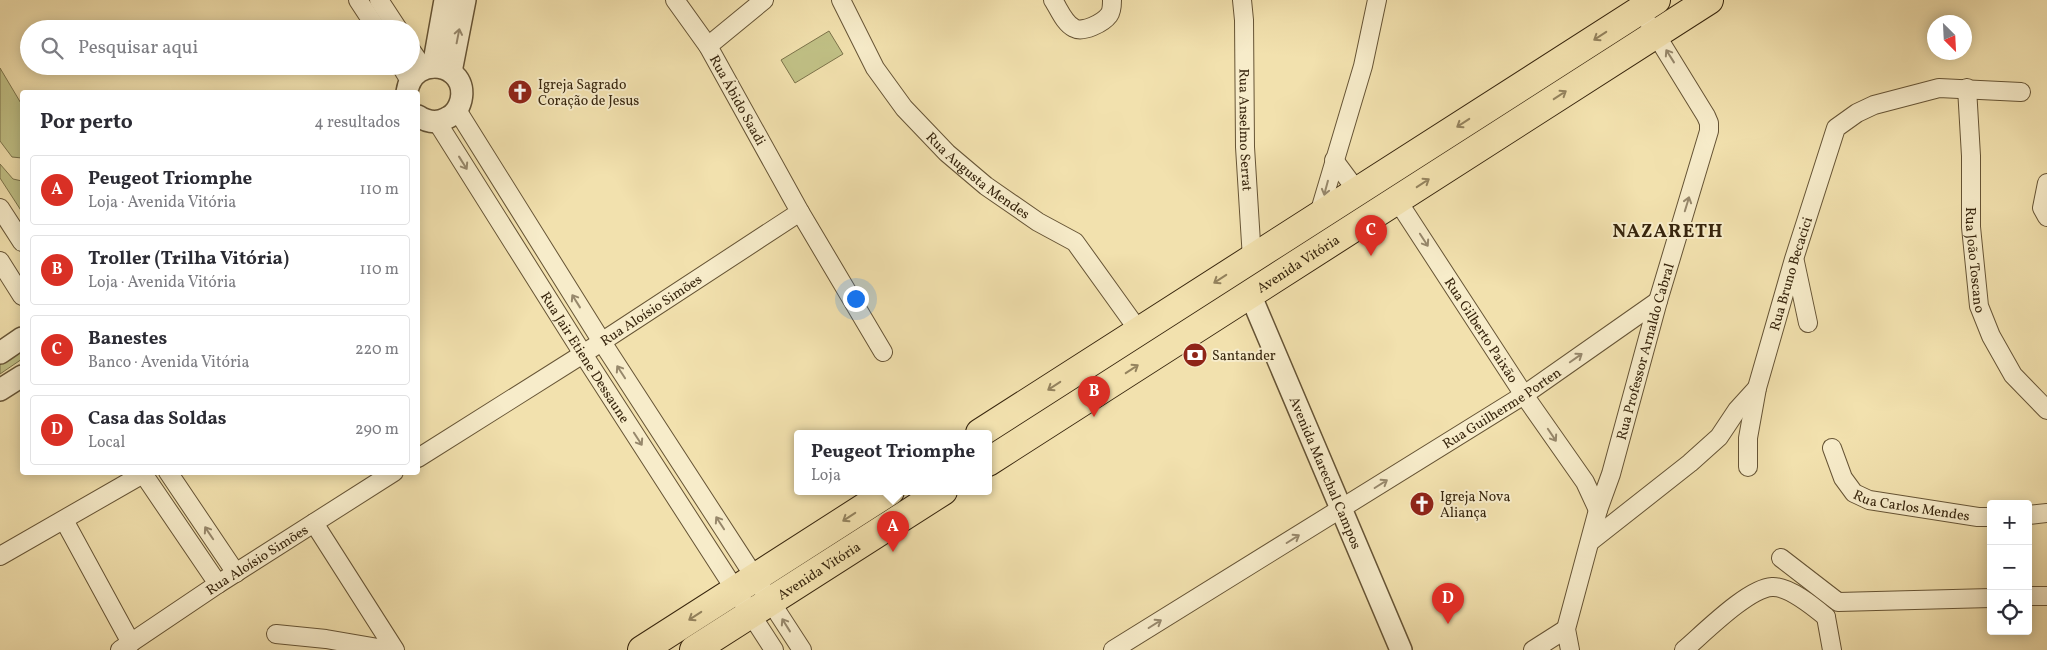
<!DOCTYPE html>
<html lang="pt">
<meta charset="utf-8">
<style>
body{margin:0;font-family:Vollkorn,serif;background:#f7f7f7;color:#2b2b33}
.controls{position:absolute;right:15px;bottom:15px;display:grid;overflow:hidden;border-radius:5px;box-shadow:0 2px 12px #0003}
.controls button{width:45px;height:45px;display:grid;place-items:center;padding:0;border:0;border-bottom:1px solid #e1e1e2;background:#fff;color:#2b2b33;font:25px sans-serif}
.compass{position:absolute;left:1927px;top:15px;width:45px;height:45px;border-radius:50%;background:#fff;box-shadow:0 2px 12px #0003;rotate:156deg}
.you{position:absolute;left:855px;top:298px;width:18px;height:18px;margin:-12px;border:4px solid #fff;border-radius:50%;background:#1a73e8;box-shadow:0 0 0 8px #1a73e833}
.badge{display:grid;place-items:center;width:32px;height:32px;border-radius:50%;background:#d93025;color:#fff;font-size:16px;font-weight:700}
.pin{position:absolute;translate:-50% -41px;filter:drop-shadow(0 1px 2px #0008)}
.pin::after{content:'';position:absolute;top:26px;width:18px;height:15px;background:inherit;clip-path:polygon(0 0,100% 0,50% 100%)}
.popup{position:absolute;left:794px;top:430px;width:198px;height:65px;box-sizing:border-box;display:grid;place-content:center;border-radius:5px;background:#fff;filter:drop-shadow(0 1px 4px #0005);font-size:16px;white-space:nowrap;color:#7c7c81}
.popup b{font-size:19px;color:#2b2b33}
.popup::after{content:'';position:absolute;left:50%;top:100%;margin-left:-10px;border:10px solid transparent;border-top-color:#fff}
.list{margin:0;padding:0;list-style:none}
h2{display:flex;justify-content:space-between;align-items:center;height:65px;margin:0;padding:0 20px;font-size:21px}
h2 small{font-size:16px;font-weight:400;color:#7c7c81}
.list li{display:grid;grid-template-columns:32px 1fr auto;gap:15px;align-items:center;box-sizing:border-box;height:70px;margin:0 10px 10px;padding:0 10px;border:1px solid #e1e1e2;border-radius:5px}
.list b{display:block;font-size:19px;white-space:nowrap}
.list p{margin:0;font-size:16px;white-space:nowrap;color:#7c7c81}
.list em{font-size:16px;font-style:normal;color:#7c7c81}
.icon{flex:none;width:28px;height:28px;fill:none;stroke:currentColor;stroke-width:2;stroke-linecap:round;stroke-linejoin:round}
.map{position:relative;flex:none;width:2047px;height:650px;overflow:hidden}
.search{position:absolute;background:#fff;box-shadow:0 2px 12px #0003;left:20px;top:20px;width:400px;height:55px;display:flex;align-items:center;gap:12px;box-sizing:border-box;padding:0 18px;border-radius:28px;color:#7c7c81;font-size:19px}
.panel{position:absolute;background:#fff;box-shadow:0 2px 12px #0003;left:20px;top:90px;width:400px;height:385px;border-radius:5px}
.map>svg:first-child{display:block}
</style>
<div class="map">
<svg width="2047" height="650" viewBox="0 0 2047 650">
<rect width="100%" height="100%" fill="#f2e1ae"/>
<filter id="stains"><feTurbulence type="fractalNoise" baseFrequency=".004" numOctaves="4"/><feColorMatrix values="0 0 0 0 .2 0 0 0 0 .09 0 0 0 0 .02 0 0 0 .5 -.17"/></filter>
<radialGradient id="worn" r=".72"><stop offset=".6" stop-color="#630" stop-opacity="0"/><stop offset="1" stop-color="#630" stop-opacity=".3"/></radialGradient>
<path fill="#c1c186" stroke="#7c734a" d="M829 31 843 54 795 83 781 60Z
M0 68 22 105V158L12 157 0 141Z
M0 164 13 179 22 181V212L0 178Z
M22 344V359L0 374V358Z"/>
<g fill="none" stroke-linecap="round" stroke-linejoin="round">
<defs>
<g id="minor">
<path d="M358 0 377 29"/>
<path d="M379 0 398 29"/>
<path id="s1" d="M841 0 875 68 904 108 947 153 986 186 1038 222 1075 242 1139 331"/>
<path d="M1053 0C1059 9 1064 23 1074 28 1083 33 1103 23 1109 15 1112 11 1112 5 1112 0"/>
<path id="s2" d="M1242 0 1244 20 1245 147 1252 259"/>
<path d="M708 46 764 0"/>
<path d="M411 50 424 69"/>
<path d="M401 66 410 81"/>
<path id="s3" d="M1967 88 1971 156V227L1979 306 1991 336 2013 375 2047 410"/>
<path d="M457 110 602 342 802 650"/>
<path id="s4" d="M437 122 583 354 774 650"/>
<path d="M1334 160 1357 191"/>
<path d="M2047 183 2042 208 2047 217"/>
<path id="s5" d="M1397 200 1524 395 1585 482 1598 510"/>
<path d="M0 208 22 242"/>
<path d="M800 212 883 352"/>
<path d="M1318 217 1363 66 1377 0"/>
<path d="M0 261 22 296"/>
<path d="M1795 262 1808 323"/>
<path id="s6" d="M1832 448 1843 478 1854 493 1869 500 1978 517H1991"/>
<path id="s7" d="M418 458 583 354 800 212 708 46 675 0"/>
<path id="s8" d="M1748 467V438L1757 388 1794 259 1836 128 1857 113 1874 105 1939 88 2021 92"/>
<path d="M142 472 218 584"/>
<path d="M168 472 236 573"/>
<path d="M2028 515 2047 513"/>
<path d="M64 520 131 643"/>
<path d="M314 523 395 650"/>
<path d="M1591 541 1690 463 1719 437 1737 410 1757 388"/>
<path d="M0 556 143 474"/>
<path d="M1781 558 1838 602 1991 598"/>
<path d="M2028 596H2047"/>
<path d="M1826 617 1832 650"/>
<path d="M276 634 326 639 390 650"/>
<path id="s9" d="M120 650 218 584 394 472"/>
<path id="s10" d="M1113 650 1524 395 1658 301"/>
<path d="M1533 650 1566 629"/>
<path id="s11" d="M1570 650 1566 629 1598 510 1611 474 1658 301 1709 131V123L1706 116 1650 25"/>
<path d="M1684 650C1703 634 1748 588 1772 587 1789 586 1814 607 1826 617"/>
</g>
<g id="tertiary">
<path d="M433 67 445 0"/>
<path d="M451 72 465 0"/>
<path d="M407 92C413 53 469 63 461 100 459 108 454 115 447 118 437 124 427 122 418 116"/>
<path id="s12" d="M1250 294 1401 650"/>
<path d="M0 353 22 338"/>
<path d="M0 390 22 376"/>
</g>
<g id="primary">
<path d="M980 433 1656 0"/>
<path id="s13" d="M988 462 1709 0"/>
<path d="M642 650 890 491"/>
<path id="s14" d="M694 650 943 491"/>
</g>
</defs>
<use href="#minor" stroke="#665435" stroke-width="20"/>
<use href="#tertiary" stroke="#665435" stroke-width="24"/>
<use href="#primary" stroke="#37250d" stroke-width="30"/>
<use href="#minor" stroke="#f7ecca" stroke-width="18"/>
<use href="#tertiary" stroke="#f7ecca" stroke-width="21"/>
<use href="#primary" stroke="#f2e1ae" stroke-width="28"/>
</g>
<defs><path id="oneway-shaft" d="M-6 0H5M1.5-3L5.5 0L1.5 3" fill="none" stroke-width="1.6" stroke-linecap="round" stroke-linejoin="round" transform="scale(1.25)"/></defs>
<g stroke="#97886c">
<use href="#oneway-shaft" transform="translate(458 36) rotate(-79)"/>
<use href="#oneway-shaft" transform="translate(1670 56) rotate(-122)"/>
<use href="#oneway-shaft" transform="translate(463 163) rotate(58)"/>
<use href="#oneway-shaft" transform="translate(1326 188) rotate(105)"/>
<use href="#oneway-shaft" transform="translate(1687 204) rotate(-73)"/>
<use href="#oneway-shaft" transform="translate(1424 240) rotate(57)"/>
<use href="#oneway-shaft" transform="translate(576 301) rotate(-122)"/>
<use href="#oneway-shaft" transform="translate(1576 358) rotate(-35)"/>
<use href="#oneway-shaft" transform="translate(621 372) rotate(-123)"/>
<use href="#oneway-shaft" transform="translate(1552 435) rotate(56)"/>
<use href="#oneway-shaft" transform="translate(638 439) rotate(57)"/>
<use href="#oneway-shaft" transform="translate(1381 484) rotate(-32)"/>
<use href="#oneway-shaft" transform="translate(720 523) rotate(-123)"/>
<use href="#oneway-shaft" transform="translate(209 533) rotate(-124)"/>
<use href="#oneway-shaft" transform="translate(1293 539) rotate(-32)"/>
<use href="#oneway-shaft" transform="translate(1155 624) rotate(-32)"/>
<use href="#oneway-shaft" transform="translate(786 625) rotate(-122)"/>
</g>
<g stroke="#94835e">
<use href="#oneway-shaft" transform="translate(1600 36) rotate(147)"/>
<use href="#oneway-shaft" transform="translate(1560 95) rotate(-33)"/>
<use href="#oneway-shaft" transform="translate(1463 123) rotate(147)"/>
<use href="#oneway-shaft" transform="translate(1423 183) rotate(-33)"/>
<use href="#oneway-shaft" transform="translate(1220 279) rotate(147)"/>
<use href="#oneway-shaft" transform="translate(1132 369) rotate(-33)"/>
<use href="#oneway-shaft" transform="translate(1054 386) rotate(147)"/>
<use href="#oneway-shaft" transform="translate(849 517) rotate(147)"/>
<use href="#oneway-shaft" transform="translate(695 616) rotate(147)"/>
</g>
<defs>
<symbol id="church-disc" viewBox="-11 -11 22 22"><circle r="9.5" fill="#8f2418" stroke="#f7ecca"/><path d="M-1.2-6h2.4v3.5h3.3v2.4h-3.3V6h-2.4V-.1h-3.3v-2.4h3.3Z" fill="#fff"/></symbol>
<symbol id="bank-disc" viewBox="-11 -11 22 22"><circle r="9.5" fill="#8f2418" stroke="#f7ecca"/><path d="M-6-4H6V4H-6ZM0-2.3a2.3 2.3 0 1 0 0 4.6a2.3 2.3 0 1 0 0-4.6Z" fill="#fff"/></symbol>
</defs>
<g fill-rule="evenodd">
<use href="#church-disc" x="506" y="78" width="28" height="28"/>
<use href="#bank-disc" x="1181" y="341" width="28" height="28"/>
<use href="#church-disc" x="1408" y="490" width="28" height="28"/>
</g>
<g text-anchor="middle" stroke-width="4" stroke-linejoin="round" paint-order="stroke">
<g font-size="14" fill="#37250d" stroke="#f7ecca" text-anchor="start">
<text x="538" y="89">Igreja Sagrado<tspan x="538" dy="16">Coração de Jesus</tspan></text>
<text x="1212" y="360">Santander</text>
<text x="1440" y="501">Igreja Nova<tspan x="1440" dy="16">Aliança</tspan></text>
</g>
<g font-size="14" fill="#37250d" stroke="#f7ecca">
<text transform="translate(738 100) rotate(61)" y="5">Rua Ábido Saadi</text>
<text dy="5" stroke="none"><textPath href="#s2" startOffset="130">Rua Anselmo Serrat</textPath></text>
<text dy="5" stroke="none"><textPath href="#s1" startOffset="226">Rua Augusta Mendes</textPath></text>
<text dy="5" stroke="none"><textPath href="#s3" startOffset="172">Rua João Toscano</textPath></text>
<text dy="5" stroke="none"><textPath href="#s13" startOffset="368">Avenida Vitória</textPath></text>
<text dy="5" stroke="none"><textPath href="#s8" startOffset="199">Rua Bruno Becacici</textPath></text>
<text dy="5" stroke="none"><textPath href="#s7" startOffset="276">Rua Aloísio Simões</textPath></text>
<text dy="5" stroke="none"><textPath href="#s5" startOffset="155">Rua Gilberto Paixão</textPath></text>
<text dy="5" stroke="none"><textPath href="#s11" startOffset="310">Rua Professor Arnaldo Cabral</textPath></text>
<text dy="5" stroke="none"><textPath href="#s4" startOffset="278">Rua Jair Etiene Dessaune</textPath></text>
<text dy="5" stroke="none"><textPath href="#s10" startOffset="458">Rua Guilherme Porten</textPath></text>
<text dy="5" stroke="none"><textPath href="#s12" startOffset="194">Avenida Marechal Campos</textPath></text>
<text dy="5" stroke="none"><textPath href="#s6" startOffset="110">Rua Carlos Mendes</textPath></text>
<text dy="5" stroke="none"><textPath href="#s9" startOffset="164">Rua Aloísio Simões</textPath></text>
<text dy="5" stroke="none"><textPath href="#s14" startOffset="148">Avenida Vitória</textPath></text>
</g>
<g font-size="19" font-weight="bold" letter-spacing="1" fill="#37250d" stroke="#f7ecca">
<text x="1668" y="237">NAZARETH</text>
</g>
</g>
<rect width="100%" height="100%" filter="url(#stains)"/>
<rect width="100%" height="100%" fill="url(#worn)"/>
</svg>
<div class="controls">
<button>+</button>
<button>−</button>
<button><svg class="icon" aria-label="locate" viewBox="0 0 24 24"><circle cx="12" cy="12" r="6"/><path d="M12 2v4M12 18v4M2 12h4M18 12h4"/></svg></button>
</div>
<svg class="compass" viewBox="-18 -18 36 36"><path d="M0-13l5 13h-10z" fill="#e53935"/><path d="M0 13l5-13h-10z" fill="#7c7c81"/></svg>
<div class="you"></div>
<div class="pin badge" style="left:893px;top:552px">A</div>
<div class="popup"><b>Peugeot Triomphe</b>Loja</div>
<div class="pin badge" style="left:1094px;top:417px">B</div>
<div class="pin badge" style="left:1371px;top:256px">C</div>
<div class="pin badge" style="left:1448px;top:624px">D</div>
<div class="search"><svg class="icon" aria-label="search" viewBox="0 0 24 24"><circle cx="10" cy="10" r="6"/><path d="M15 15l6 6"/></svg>Pesquisar aqui</div>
<section class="panel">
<h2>Por perto<small>4 resultados</small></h2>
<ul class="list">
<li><span class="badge">A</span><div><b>Peugeot Triomphe</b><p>Loja · Avenida Vitória</p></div><em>110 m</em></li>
<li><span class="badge">B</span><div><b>Troller (Trilha Vitória)</b><p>Loja · Avenida Vitória</p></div><em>110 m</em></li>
<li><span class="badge">C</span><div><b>Banestes</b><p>Banco · Avenida Vitória</p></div><em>220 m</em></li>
<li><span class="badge">D</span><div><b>Casa das Soldas</b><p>Local</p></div><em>290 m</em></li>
</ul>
</section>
</div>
